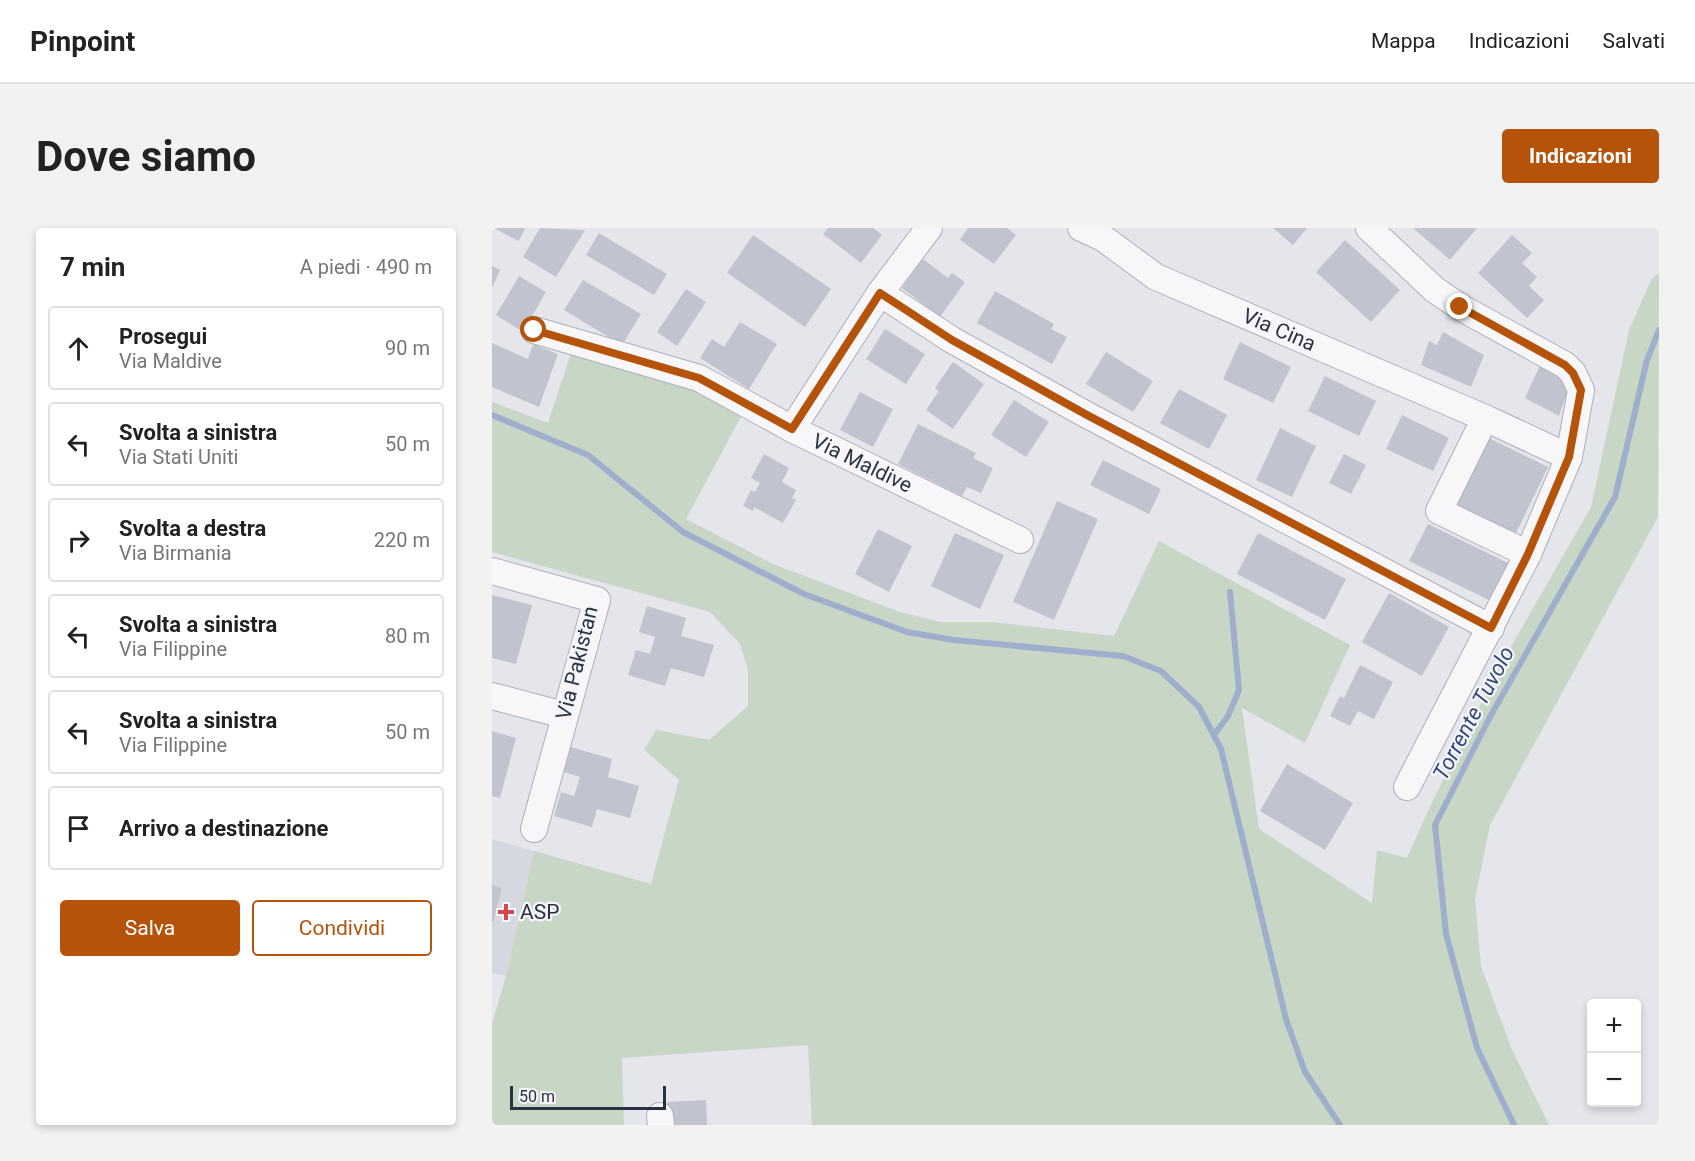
<!DOCTYPE html>
<html lang="it">
<meta charset="utf-8">
<style>
body{margin:0;font-family:Roboto,sans-serif;background:#f2f2f2;color:#222}
.controls{position:absolute;right:18px;bottom:18px;display:grid;overflow:hidden;border-radius:6px;box-shadow:0 3px 9px #0003}
.controls button{width:54px;height:54px;display:grid;place-items:center;padding:0;border:0;border-bottom:2px solid #e0e0e0;background:#fff;color:#222;font:30px sans-serif}
.scale{position:absolute;left:18px;bottom:15px;width:156px;box-sizing:border-box;padding-left:6px;border:3px solid #2b3144;border-top:0;font-size:16px;line-height:21px;white-space:nowrap;color:#2b3144;-webkit-text-stroke:4px #f4f5f9;paint-order:stroke}
.stop{position:absolute;width:18px;height:18px;margin:-14px;border:4px solid #b45309;border-radius:50%;background:#fff}
.stop.end{background:#b45309;border-color:#fff;box-shadow:0 2px 6px #0008}
.list{margin:0;padding:0;list-style:none}
h2{display:flex;justify-content:space-between;align-items:center;height:78px;margin:0;padding:0 24px;font-size:26px}
h2 small{font-size:20px;font-weight:400;color:#767676}
.list li{display:grid;grid-template-columns:39px 1fr auto;gap:18px;align-items:center;box-sizing:border-box;height:84px;margin:0 12px 12px;padding:0 12px;border:2px solid #e0e0e0;border-radius:6px}
.list b{display:block;font-size:22px;white-space:nowrap}
.list p{margin:0;font-size:20px;white-space:nowrap;color:#767676}
.list em{font-size:20px;font-style:normal;color:#767676}
.actions{display:flex;gap:12px;padding:18px 24px}
.actions a{flex:1;padding:14px 0;border:2px solid #b45309;border-radius:6px;text-align:center;font-size:21px;color:#b45309}
.actions .main{background:#b45309;color:#fff}
.icon{flex:none;width:33px;height:33px;fill:none;stroke:currentColor;stroke-width:2;stroke-linecap:round;stroke-linejoin:round}
.map{position:relative;flex:none;width:1167px;height:897px;overflow:hidden;border-radius:6px}
header{display:flex;align-items:center;gap:36px;box-sizing:border-box;height:84px;padding:0 30px;background:#fff;border-bottom:2px solid #e0e0e0}
header strong{font-size:28px}
nav{display:flex;gap:33px;margin-inline-start:auto;font-size:21px}
.intro{display:flex;align-items:center;justify-content:space-between;box-sizing:border-box;height:144px;padding:0 36px}
h1{margin:0;font-size:42px}
.button{padding:15px 27px;border-radius:6px;background:#b45309;color:#fff;font-size:21px;font-weight:700}
main{display:flex;gap:36px;padding:0 36px}
aside{flex:1;background:#fff;border-radius:6px;box-shadow:0 3px 9px #0003}
.map>svg:first-child{display:block}
</style>
<header>
<strong>Pinpoint</strong>
<nav><a>Mappa</a><a>Indicazioni</a><a>Salvati</a></nav>
</header>
<div class="intro"><h1>Dove siamo</h1><a class="button">Indicazioni</a></div>
<main>
<aside>
<h2>7 min<small>A piedi · 490 m</small></h2>
<ul class="list">
<li><svg class="icon" aria-label="ahead" viewBox="0 0 24 24"><path d="M12 20V5M6 11l6-6 6 6"/></svg><div><b>Prosegui</b><p>Via Maldive</p></div><em>90 m</em></li>
<li><svg class="icon" aria-label="left" viewBox="0 0 24 24"><path d="M17 20v-9H6M10 6l-5 5 5 5"/></svg><div><b>Svolta a sinistra</b><p>Via Stati Uniti</p></div><em>50 m</em></li>
<li><svg class="icon" aria-label="right" viewBox="0 0 24 24"><path d="M7 20v-9h11M14 6l5 5-5 5"/></svg><div><b>Svolta a destra</b><p>Via Birmania</p></div><em>220 m</em></li>
<li><svg class="icon" aria-label="left" viewBox="0 0 24 24"><path d="M17 20v-9H6M10 6l-5 5 5 5"/></svg><div><b>Svolta a sinistra</b><p>Via Filippine</p></div><em>80 m</em></li>
<li><svg class="icon" aria-label="left" viewBox="0 0 24 24"><path d="M17 20v-9H6M10 6l-5 5 5 5"/></svg><div><b>Svolta a sinistra</b><p>Via Filippine</p></div><em>50 m</em></li>
<li><svg class="icon" aria-label="arrive" viewBox="0 0 24 24"><path d="M6 21V4h12l-3 4 3 4H6"/></svg><div><b>Arrivo a destinazione</b></div></li>
</ul>
<div class="actions"><a class="main">Salva</a><a>Condividi</a></div>
</aside>
<div class="map">
<svg width="1167" height="897" viewBox="0 0 1167 897">
<rect width="100%" height="100%" fill="#e4e6ec"/>
<path fill="#d6d8e1" d="M0 611 42 623 14 748 0 745Z"/>
<path fill="#c7d6c5" d="M1167 45 1166 289 998 597 983 671 989 738 1020 822 1057 897H320L316 817 130 830 132 897H0V796L14 748 42 623 159 656 187 552 152 522 164 502 217 512 256 478V442L248 416 218 384 0 324V174L56 195 79 125 202 159 250 187 194 291 281 336 408 384 449 394H499L622 408 667 313 858 417 813 515 750 480 767 601 880 675 885 622 915 630 934 587 1004 445 1099 279 1137 102 1159 52Z"/>
<g fill="none" stroke-linecap="round" stroke-linejoin="round">
<path stroke="#9faecc" stroke-width="6" d="M0 187 96 227 191 304 312 366 415 404 462 412 631 428 669 443 707 479 729 521 794 791 813 844 848 897
M722 507 736 488 747 462 738 364
M1022 897 985 820 954 706 943 597 999 487 1123 269 1155 132 1167 102"/>
</g>
<path fill="#c1c4cf" d="M1 0H33L27 13Z
M48 0 93 2 64 49 31 29Z
M336 0H381L390 7 369 35 331 6Z
M476 0H515L524 7 502 36 468 12Z
M781 0H815L801 17Z
M921 0H985L958 32Z
M107 5 175 46 162 67 94 27Z
M261 7 339 61 313 99 235 45Z
M1020 7 1040 25 1030 35 1045 49 1037 58 1052 72 1035 90 986 45Z
M853 12 908 62 879 94 824 44Z
M431 31 456 50 460 45 473 54 448 89 410 60Z
M0 38 8 42 0 60Z
M27 48 54 64 31 104 4 87Z
M91 52 149 86 130 117 72 82Z
M194 61 214 74 185 118 165 104Z
M503 63 562 96 559 101 575 109 560 136 485 95Z
M248 94 285 116 257 161 208 130 220 111 232 119Z
M393 101 433 126 414 156 374 131Z
M951 104 992 127 979 159 929 137 937 113 945 117Z
M748 114 799 139 781 175 731 151Z
M0 115 36 131 41 116 66 126 47 179 0 159Z
M614 124 661 153 641 184 594 156Z
M1050 133 1078 156 1067 188 1033 170Z
M461 134 492 156 461 201 434 182 447 163 443 160Z
M833 148 884 173 867 208 816 183Z
M687 161 735 187 717 221 668 195Z
M368 164 401 181 381 219 348 202Z
M522 172 557 194 534 229 499 207Z
M910 187 957 210 941 243 894 221Z
M426 196 484 225 481 230 501 240 489 265 475 259 470 268 406 236Z
M788 200 824 218 800 269 764 252Z
M991 207 1056 239 1023 307 958 275Z
M272 226 297 240 290 254 304 262 300 270 304 272 291 295 262 279 261 283 251 278 259 262 263 264 268 255 259 250Z
M852 226 874 237 859 266 837 255Z
M611 232 669 261 657 286 598 257Z
M565 273 606 291 562 392 521 374Z
M936 296 1016 335 997 372 917 333Z
M386 301 420 318 397 364 363 346Z
M463 305 512 327 488 381 439 358Z
M766 305 854 351 833 392 745 346Z
M897 365 957 399 930 448 870 414Z
M0 367 40 377 24 436 0 430Z
M155 378 194 390 189 408 222 417 212 449 179 440 173 458 136 447 144 422 158 426 163 409 147 404Z
M868 437 901 454 882 491 866 483 858 498 838 488 848 468 852 470Z
M0 503 24 510 8 570 0 568Z
M79 519 120 531 116 549 147 558 138 590 105 581 100 599 62 588 69 564 82 568 88 549 72 544Z
M795 536 861 575 833 622 768 583Z
M0 657 10 660 1 694 0 693Z
M214 872 215 897H176L175 874Z"/>
<g fill="none" stroke-linecap="round" stroke-linejoin="round">
<defs>
<g id="minor">
<path id="s1" d="M589 0 611 10 664 49 993 190 1077 229"/>
<path d="M877 0 943 62 968 79 1073 137 1081 145 1089 162 1077 229 1036 326 915 559"/>
<path d="M388 65 460 112 595 187 999 400"/>
<path id="s2" d="M42 102 207 150 300 201 528 312"/>
<path d="M993 190 947 283 1036 326"/>
<path d="M300 201 388 65 437 0"/>
<path d="M0 343 105 372 42 601"/>
<path d="M0 468 72 487"/>
<path d="M168 888 169 897"/>
</g>
</defs>
<use href="#minor" stroke="#acb0ba" stroke-width="28"/>
<use href="#minor" stroke="#f7f7fa" stroke-width="26"/>
</g>
<g fill="none" stroke-linecap="round" stroke-linejoin="round">
<path stroke="#b45309" stroke-width="8" d="M42 102 207 150 300 201 388 65 460 112 595 187 999 400 1036 326 1077 229 1089 162 1081 145 1073 137 968 79"/>
</g>
<path fill="#d1494a" stroke="#f4f5f9" stroke-width="2" d="M11 675h6v6h6v6h-6v6h-6v-6h-6v-6h6z"/>
<g text-anchor="middle" stroke-width="4.5" stroke-linejoin="round" paint-order="stroke">
<g font-size="21" fill="#2b3144" stroke="#f4f5f9">
<text dy="7" stroke="none"><textPath href="#s1" startOffset="224">Via Cina</textPath></text>
<text dy="7" stroke="none"><textPath href="#s2" startOffset="356">Via Maldive</textPath></text>
<text transform="translate(85 435) rotate(-76)" y="7">Via Pakistan</text>
</g>
<g font-size="21" fill="#2b3144" stroke="#f4f5f9" text-anchor="start">
<text x="28" y="691">ASP</text>
</g>
<g font-size="22" font-style="italic" fill="#344979" stroke="#f4f5f9">
<text transform="translate(981 485) rotate(-62)" y="8">Torrente Tuvolo</text>
</g>
</g>
</svg>
<div class="controls">
<button>+</button>
<button>−</button>
</div>
<div class="scale">50 m</div>
<div class="stop" style="left:42px;top:102px"></div>
<div class="stop end" style="left:968px;top:79px"></div>
</div>
</main>
